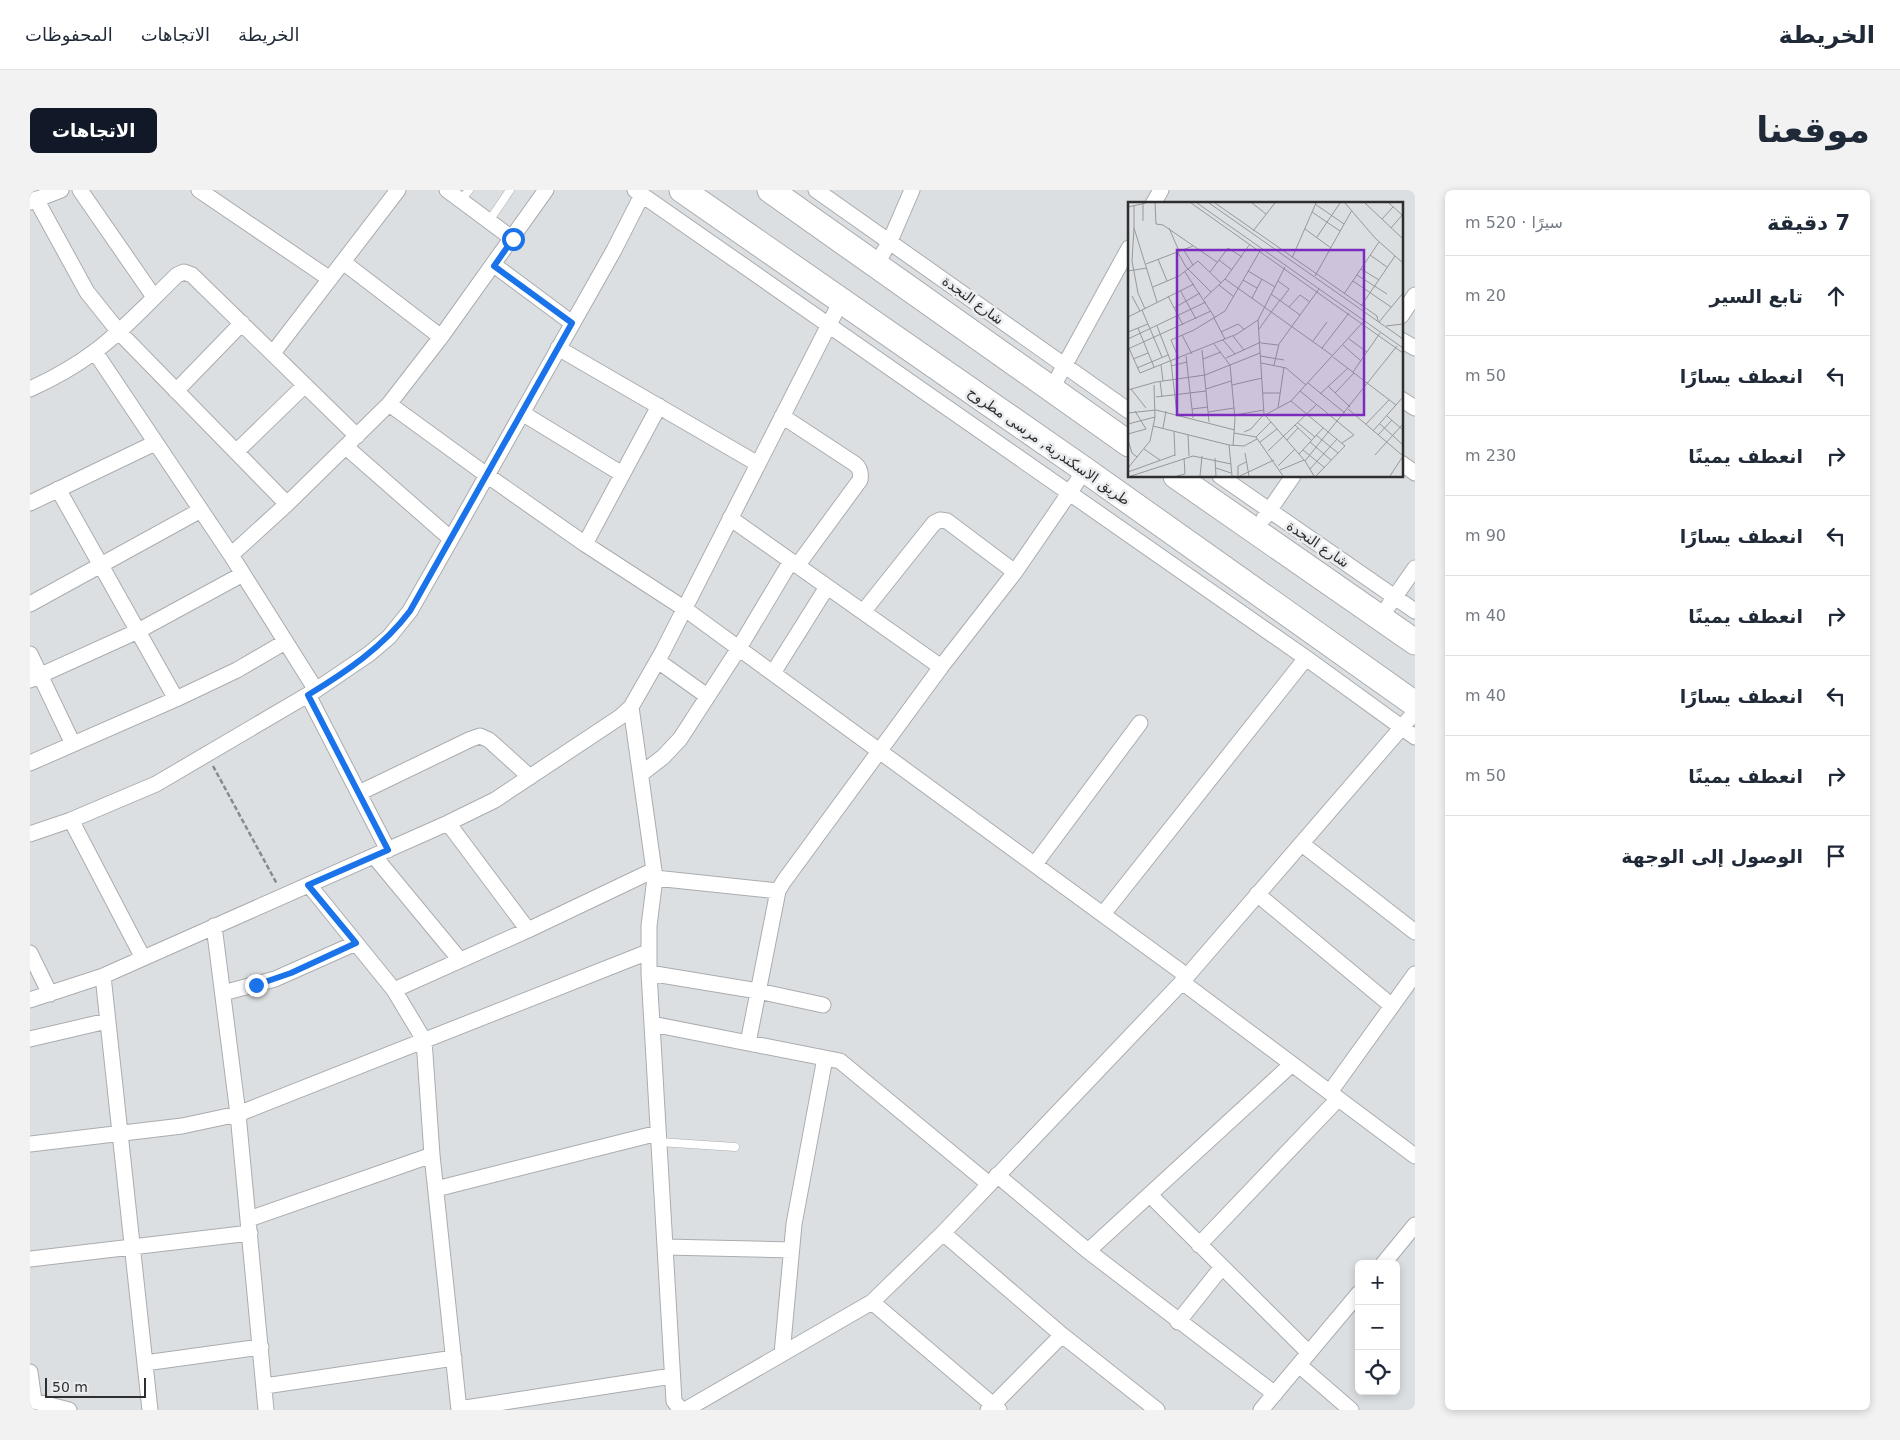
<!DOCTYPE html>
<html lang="ar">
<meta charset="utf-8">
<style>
body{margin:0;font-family:"DejaVu Sans","Noto Naskh Arabic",sans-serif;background:#f2f2f3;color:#1f2937;direction:rtl}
.controls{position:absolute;right:15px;bottom:15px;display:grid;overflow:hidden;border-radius:8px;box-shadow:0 2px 8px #0003}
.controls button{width:45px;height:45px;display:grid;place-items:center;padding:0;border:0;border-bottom:1px solid #e0e1e3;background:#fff;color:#1f2937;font:25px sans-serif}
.scale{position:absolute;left:15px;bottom:12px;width:101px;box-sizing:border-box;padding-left:5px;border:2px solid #2d2e2f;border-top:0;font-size:14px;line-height:18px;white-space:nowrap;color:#2d2e2f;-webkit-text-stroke:4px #eaecee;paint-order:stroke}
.stop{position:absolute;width:15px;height:15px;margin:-11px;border:4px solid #1a73e8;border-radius:50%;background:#fff}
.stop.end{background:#1a73e8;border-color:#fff;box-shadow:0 1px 5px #0008}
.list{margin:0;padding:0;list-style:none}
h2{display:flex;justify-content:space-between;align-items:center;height:65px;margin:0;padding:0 20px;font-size:21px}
h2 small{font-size:16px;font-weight:400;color:#747a83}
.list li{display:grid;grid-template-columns:32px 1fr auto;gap:15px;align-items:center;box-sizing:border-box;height:80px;padding:0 20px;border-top:1px solid #e0e1e3}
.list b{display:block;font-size:19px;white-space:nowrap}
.list em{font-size:16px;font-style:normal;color:#747a83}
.icon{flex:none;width:28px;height:28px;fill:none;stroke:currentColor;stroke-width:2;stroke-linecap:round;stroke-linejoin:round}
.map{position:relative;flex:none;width:1385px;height:1220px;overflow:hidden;direction:ltr;border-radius:8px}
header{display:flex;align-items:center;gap:30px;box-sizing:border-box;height:70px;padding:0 25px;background:#fff;border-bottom:1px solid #e0e1e3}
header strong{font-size:24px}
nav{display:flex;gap:28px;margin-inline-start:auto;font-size:18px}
.intro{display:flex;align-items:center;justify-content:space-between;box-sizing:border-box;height:120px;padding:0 30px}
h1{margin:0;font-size:35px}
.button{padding:12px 22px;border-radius:8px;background:#111827;color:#fff;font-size:18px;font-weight:700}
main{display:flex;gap:30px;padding:0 30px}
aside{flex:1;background:#fff;border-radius:8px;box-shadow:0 2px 8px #0003}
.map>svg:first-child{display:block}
</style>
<header>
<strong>الخريطة</strong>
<nav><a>الخريطة</a><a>الاتجاهات</a><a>المحفوظات</a></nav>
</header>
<div class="intro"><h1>موقعنا</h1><a class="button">الاتجاهات</a></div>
<main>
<aside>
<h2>7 دقيقة<small>سيرًا · 520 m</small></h2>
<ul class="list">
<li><svg class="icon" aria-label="ahead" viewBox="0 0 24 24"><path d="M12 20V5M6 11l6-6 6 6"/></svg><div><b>تابع السير</b></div><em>20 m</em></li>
<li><svg class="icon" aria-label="left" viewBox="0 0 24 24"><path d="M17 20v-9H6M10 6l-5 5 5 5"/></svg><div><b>انعطف يسارًا</b></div><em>50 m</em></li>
<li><svg class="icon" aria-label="right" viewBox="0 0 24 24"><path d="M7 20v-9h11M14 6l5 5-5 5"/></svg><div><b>انعطف يمينًا</b></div><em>230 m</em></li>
<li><svg class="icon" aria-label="left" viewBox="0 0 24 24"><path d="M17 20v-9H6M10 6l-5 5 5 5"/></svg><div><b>انعطف يسارًا</b></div><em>90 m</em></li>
<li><svg class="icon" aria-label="right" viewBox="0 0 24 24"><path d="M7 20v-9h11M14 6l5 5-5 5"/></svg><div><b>انعطف يمينًا</b></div><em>40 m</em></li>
<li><svg class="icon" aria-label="left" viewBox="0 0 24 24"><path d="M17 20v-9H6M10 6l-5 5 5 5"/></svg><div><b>انعطف يسارًا</b></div><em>40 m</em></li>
<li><svg class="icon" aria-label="right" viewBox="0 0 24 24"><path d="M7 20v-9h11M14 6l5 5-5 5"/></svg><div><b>انعطف يمينًا</b></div><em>50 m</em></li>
<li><svg class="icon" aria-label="arrive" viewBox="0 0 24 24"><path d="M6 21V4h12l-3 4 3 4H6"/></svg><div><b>الوصول إلى الوجهة</b></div></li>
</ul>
</aside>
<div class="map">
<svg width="1385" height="1220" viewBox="0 0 1385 1220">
<rect width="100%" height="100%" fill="#dcdfe1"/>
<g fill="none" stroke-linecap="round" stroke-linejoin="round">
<defs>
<path id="service" d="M431 10 439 0
M459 31 480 0
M629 952 705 957"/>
<path id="minor" d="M50 0 124 107
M169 0 300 89
M417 0 483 49
M605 0 1276 468 1385 547
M786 0 1099 221
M6 9 57 102 89 142 257 314
M0 12 31 0
M1123 14 1131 0
M313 72 411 147
M464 75 542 133
M846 75 860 51 882 0
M1371 126 1385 105
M1371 150 1385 158
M528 158 728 274
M65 162 201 365 286 500
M243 163 368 0
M0 199C22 189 44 177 64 162 94 140 120 111 147 85L154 82 162 85 327 246
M1021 200 1099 58
M146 201 212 133
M1371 209 1385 218
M359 214 458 286 555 354 655 419 1157 786
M492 223 592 284
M752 226 825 274C831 279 831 284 830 290L767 376
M316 257 421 349
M206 262 275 195
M1371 273 1385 283
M1190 286 1385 421
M28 299 146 509
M0 313 125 253
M700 328 911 477
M1234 328 1263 286
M555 354 629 216
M201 365 257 314 359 214 411 147 516 0
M0 414 171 320
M833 422 904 333 910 330 917 331 985 382
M1350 428 1385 378
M0 464 43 554
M628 471 677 506
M743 483 797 397
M0 490 108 441 213 384
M278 505 358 660
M601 517 625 688 619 736V783L644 1211 651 1220
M0 573 146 509 207 480 255 452
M611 584 633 567 650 549 709 458 761 371
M329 603 441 549 450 546 459 550 500 587
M41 630 113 768
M418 633 498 740
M0 644 41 630 126 594 286 500 339 464 359 447 380 421 421 349 584 60 612 5
M1272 654 1385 742
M344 666 430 770
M1005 674 1110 533
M625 688 748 701
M279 695 364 800 394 850 402 965 429 1220
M1227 704 1362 816
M1073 724 1276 468
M184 736 208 924 236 1220
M0 763 20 804
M619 783 728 801 793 815
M73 786 120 1220
M1152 792 1385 966
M364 800 498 740 624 680
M193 803 245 789 326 753
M0 810 73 786 418 633 465 610 590 527 601 517 633 461 811 111
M622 834 810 871 959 994
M0 849 77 831
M718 853 748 701 754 691 911 477 985 382 1055 280
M1300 902 1385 784
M0 954 152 936 208 924 618 762
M967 985 1058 1061 1245 1204
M406 999 628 943
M1120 1005 1279 1163
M219 1029 402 965
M913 1043 1032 1145 1127 1220
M1169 1055 1308 909
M635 1057 761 1060
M1058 1061 1262 874
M0 1069 220 1043
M1353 1074 1385 1035
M842 1112 969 1220
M1148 1132 1192 1077
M752 1164 764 1034 795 868
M115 1173 231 1157
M1269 1175 1321 1220
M0 1182 4 1211
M235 1196 424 1168
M0 1210 39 1220
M429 1219 642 1186
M655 1220 842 1112 913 1043 1152 792 1385 522
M958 1220 1032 1145
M1231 1220 1329 1103"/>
<path id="primary" d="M652 0 1055 280 1385 514
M740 0 1099 254
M1146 286 1385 452"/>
</defs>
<use href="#service" stroke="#aaacaf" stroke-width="9"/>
<use href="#minor" stroke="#aaacaf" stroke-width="17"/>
<use href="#primary" stroke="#aaacaf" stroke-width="27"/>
<path stroke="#888a8c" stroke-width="2.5" stroke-dasharray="5 2.5" stroke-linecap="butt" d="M183 576 247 694"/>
<use href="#service" stroke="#fff" stroke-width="8"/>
<use href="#minor" stroke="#fff" stroke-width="15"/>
<use href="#primary" stroke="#fff" stroke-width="25"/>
</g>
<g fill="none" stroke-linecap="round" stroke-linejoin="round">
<path stroke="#1a73e8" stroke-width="6" d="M226 795 261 783 326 753 278 695 358 660 278 505C316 482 353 457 380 421L542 133 464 76 483 49"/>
</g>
<g text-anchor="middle" stroke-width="5" stroke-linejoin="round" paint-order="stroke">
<g font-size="14" fill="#2d2e2f" stroke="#eaecee">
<text transform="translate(943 110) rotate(36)" y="5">شارع النجدة</text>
<text transform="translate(1019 256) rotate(35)" y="5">طريق الاسكندرية, مرسى مطروح</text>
<text transform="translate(1288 354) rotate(34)" y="5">شارع النجدة</text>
</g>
</g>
<g transform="translate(1098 12)">
<rect width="275" height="275" fill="#dcdfe1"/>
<path fill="none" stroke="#96989a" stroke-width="1" d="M15 1V19M27 1 28 22 35 23 89 60M63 1 275 151M69 1 275 146M81 1 275 137M87 1 249 114 250 119M124 1 138 12M217 1 247 36 275 61M237 1 275 37M261 1 274 13M187 2 216 22M6 3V26L29 100M0 5 18 1M184 10 212 29M254 17 265 5M6 26 4 59 10 91 17 107M41 26 51 49M263 26 275 12M177 27 203 46M125 29 147 1M189 35 212 1M55 47 65 63M49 49 58 65 83 90M242 53 259 65M164 56 188 1M30 57 39 79M91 58 104 68M18 62 65 44M233 67 251 78M0 69 19 66M120 69 147 85M57 70 87 116M82 70 100 46 114 55M229 73 259 92M187 74 224 8M97 77 205 154M115 78 129 86M150 79 161 87 152 99M225 79 263 105M91 83 106 95M25 85 51 74 70 59 93 81M52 88 68 117M143 92 172 113M216 92 251 40M4 94 12 109M40 94 55 123M124 96 134 77M76 97 97 77 122 42M233 104 267 54M161 105 172 93 182 100M46 106 72 91M14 108 34 155M0 115 66 82M86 116 97 137M130 118 136 212 177 259 186 274M251 120 275 91M29 124 43 160 49 212M258 124 275 122M10 126 26 165M131 127 152 98M0 130 20 122M93 130 110 122 116 127M54 133 64 152M105 134 116 148M0 137 78 100M221 137 239 150M95 138 107 152M185 139 199 120M133 141 150 143M86 142 102 163 107 217 105 244M215 143 233 159M0 144 12 171 109 132 130 118 157 65M194 146 221 111M0 147 83 109M74 148 81 220M58 154 65 216M132 154 156 158M205 155 268 203M98 156 133 140M5 157 20 151M51 157 43 138 66 128 97 109 132 49M75 157 93 150M133 161 158 166 178 183M33 163 35 179M146 163 151 142 191 87M43 164 59 160M9 166 40 153M225 170 252 131M32 179 34 195M180 181 217 211M104 183 134 176M200 184 222 205M3 187 18 206M78 187 103 179M0 188 28 180 77 173 132 151M172 189 226 233 214 241M135 191H152M207 191 226 171M192 192 220 166M28 195 78 189M163 199 217 244 188 274M150 206 156 165M64 207 80 205M220 207 275 254M80 210 106 206M0 211 28 208 107 228M107 213 136 208M137 213 163 199 236 119M259 214 275 228M170 221 187 235M0 222 27 215 26 183M238 222 261 198M252 222 275 243M167 223 183 238M25 224 101 243M35 226 38 209M46 229 47 254M245 229 275 195M116 230 123 227 136 212M106 231 128 235 155 274M0 232 18 227 7 209M60 233 61 254M188 233 210 251M250 233 264 218M128 235 143 220M0 238 4 251 9 255M159 238 170 226M132 240 149 227M182 240 203 258M16 247 32 258M175 248 197 266M140 249 188 203M117 251 121 274M171 252 195 226M247 253 275 222M87 256 88 274M177 259 269 144M150 264 167 247M0 266 22 239 27 215M88 266 103 271M182 267 209 237M152 268 176 258M0 270 47 253M3 274 65 254 103 262M49 274 57 272 56 256M72 274 74 254M104 274 101 243 116 244 129 237M110 274V264L118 260M112 274 146 258M262 274 275 254"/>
<path fill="#7b2cbf" fill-opacity="0.15" stroke="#7b2cbf" stroke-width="2.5" d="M49 48H236V213H49Z"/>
<rect width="275" height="275" fill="none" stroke="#2d2e2f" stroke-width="2.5"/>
</g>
</svg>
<div class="controls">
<button>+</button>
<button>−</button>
<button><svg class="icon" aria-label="locate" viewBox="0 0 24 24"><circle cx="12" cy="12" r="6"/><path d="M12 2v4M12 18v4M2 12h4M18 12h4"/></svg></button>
</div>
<div class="scale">50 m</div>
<div class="stop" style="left:483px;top:49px"></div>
<div class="stop end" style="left:226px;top:795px"></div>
</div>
</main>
